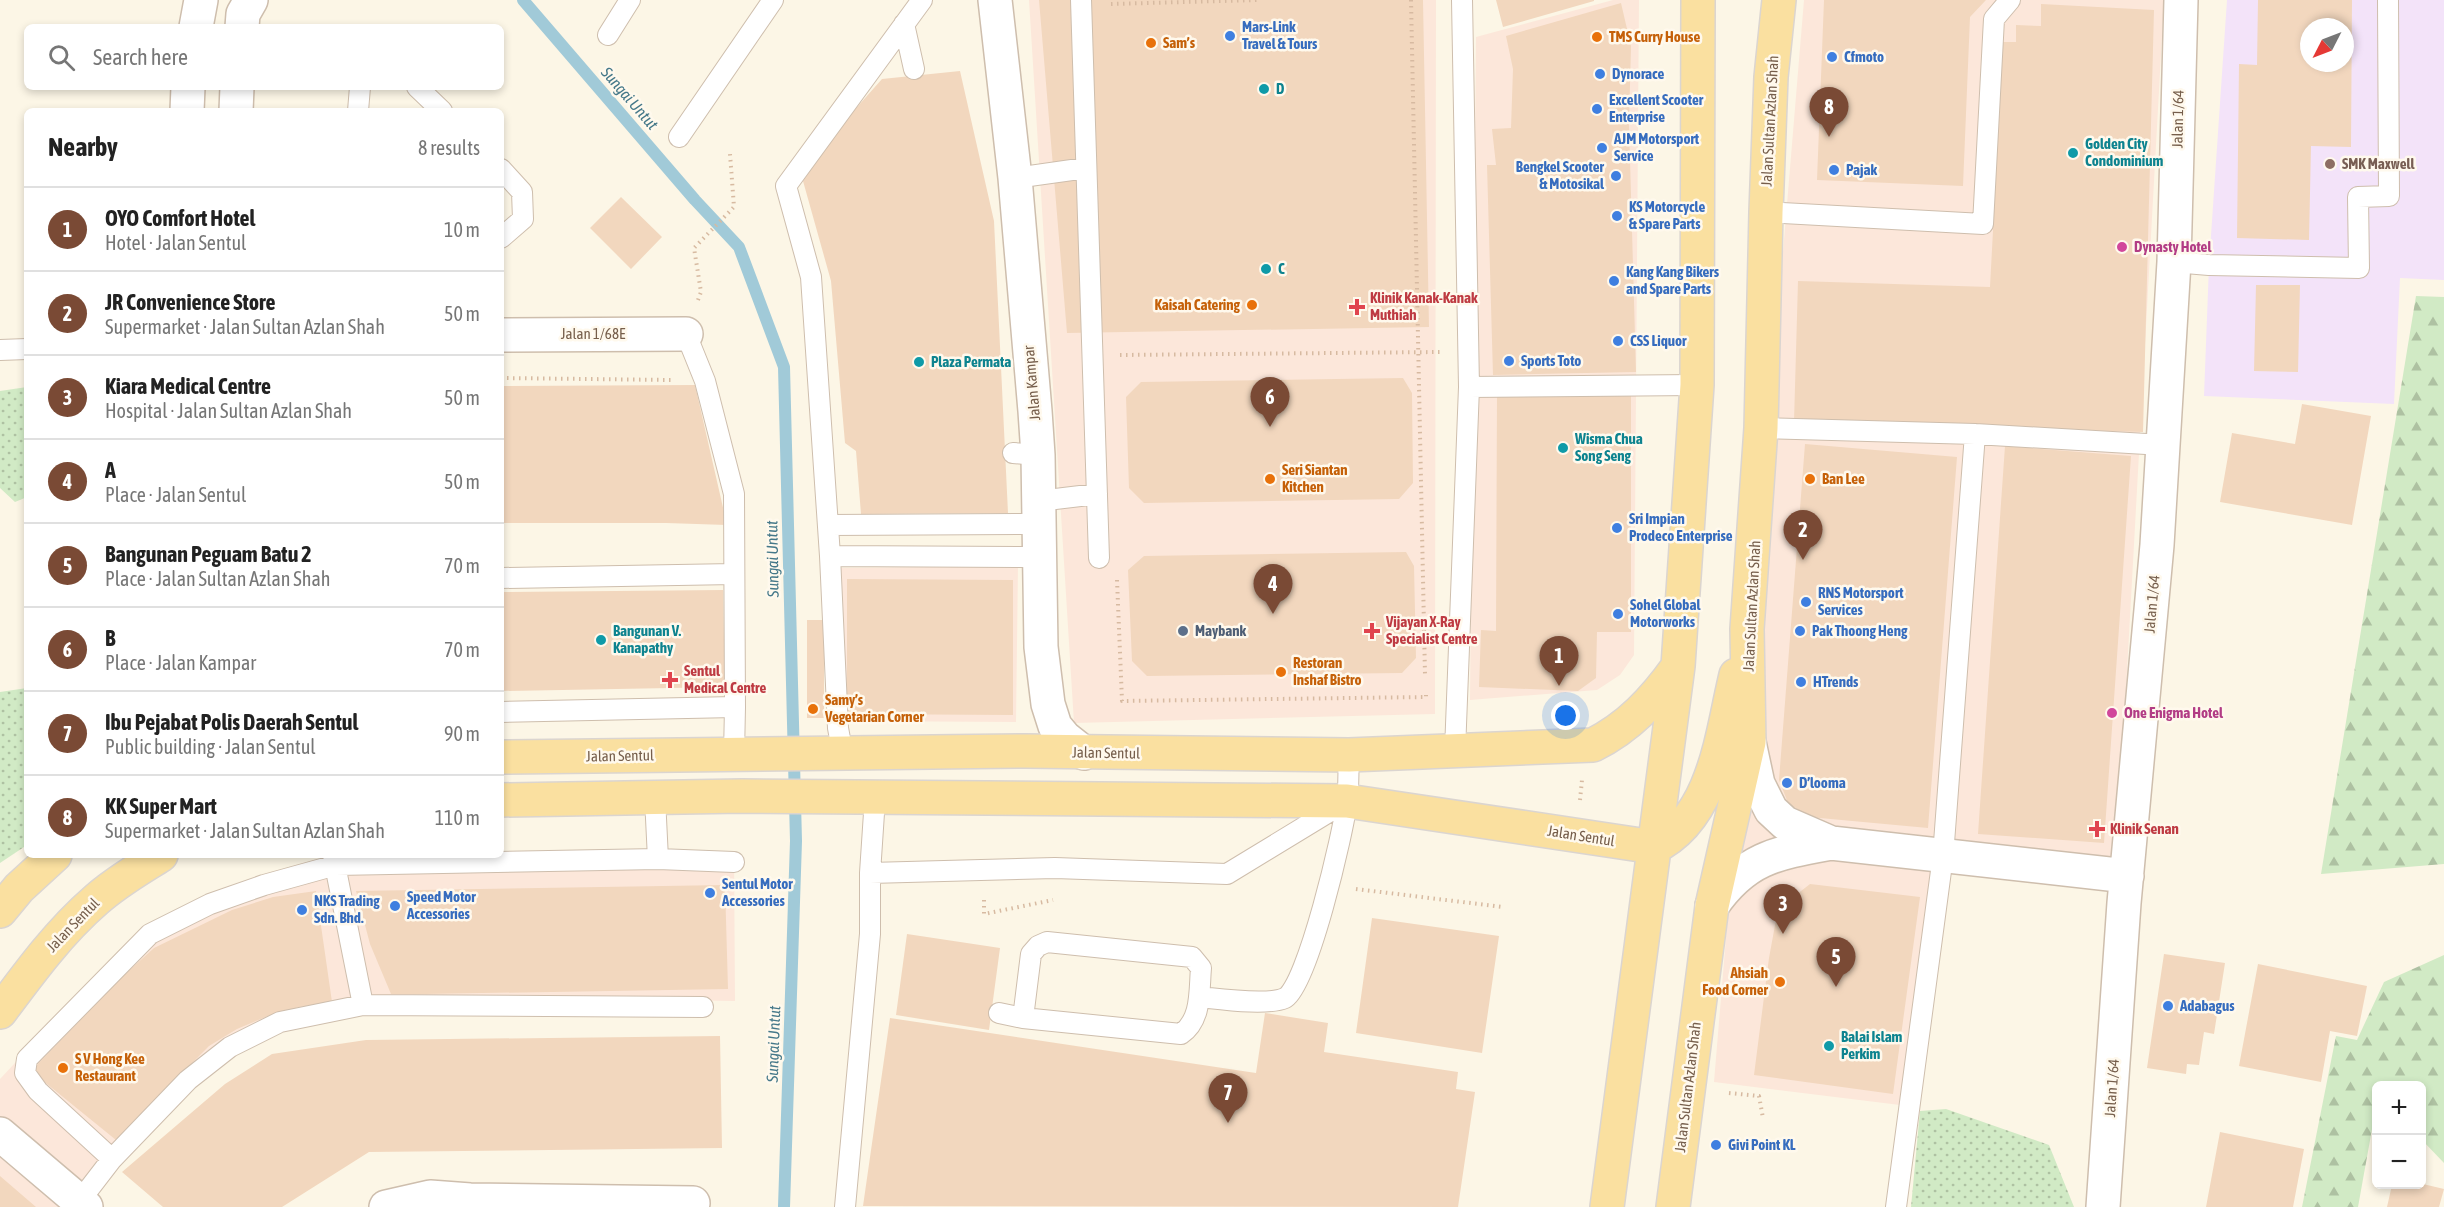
<!DOCTYPE html>
<meta charset="utf-8">
<style>
body{margin:0;font-family:"Asap Condensed",sans-serif;background:#f2f2f2;color:#222}
.controls{position:absolute;right:18px;bottom:18px;display:grid;overflow:hidden;border-radius:9px;box-shadow:0 3px 9px #0003}
.controls button{width:54px;height:54px;display:grid;place-items:center;padding:0;border:0;border-bottom:2px solid #e0e0e0;background:#fff;color:#222;font:30px sans-serif}
.compass{position:absolute;left:2300px;top:18px;width:54px;height:54px;border-radius:50%;background:#fff;box-shadow:0 3px 9px #0003;rotate:228deg}
.you{position:absolute;left:1566px;top:716px;width:21px;height:21px;margin:-15px;border:4px solid #fff;border-radius:50%;background:#1a73e8;box-shadow:0 0 0 9px #1a73e833}
.badge{display:grid;place-items:center;width:39px;height:39px;border-radius:50%;background:#7a4a35;color:#fff;font-size:20px;font-weight:700}
.pin{position:absolute;translate:-50% -50px;filter:drop-shadow(0 2px 3px #0008)}
.pin::after{content:'';position:absolute;top:32px;width:21px;height:18px;background:inherit;clip-path:polygon(0 0,100% 0,50% 100%)}
.list{margin:0;padding:0;list-style:none}
h2{display:flex;justify-content:space-between;align-items:center;height:78px;margin:0;padding:0 24px;font-size:26px}
h2 small{font-size:20px;font-weight:400;color:#767676}
.list li{display:grid;grid-template-columns:39px 1fr auto;gap:18px;align-items:center;box-sizing:border-box;height:84px;padding:0 24px;border-top:2px solid #e0e0e0}
.list b{display:block;font-size:22px;white-space:nowrap}
.list p{margin:0;font-size:20px;white-space:nowrap;color:#767676}
.list em{font-size:20px;font-style:normal;color:#767676}
.icon{flex:none;width:33px;height:33px;fill:none;stroke:currentColor;stroke-width:2;stroke-linecap:round;stroke-linejoin:round}
.map{position:relative;flex:none;width:2444px;height:1207px;overflow:hidden}
.search{position:absolute;background:#fff;box-shadow:0 3px 9px #0003;left:24px;top:24px;width:480px;height:66px;display:flex;align-items:center;gap:15px;box-sizing:border-box;padding:0 21px;border-radius:9px;color:#767676;font-size:22px}
.panel{position:absolute;background:#fff;box-shadow:0 3px 9px #0003;left:24px;top:108px;width:480px;height:750px;border-radius:9px}
.map>svg:first-child{display:block}
</style>
<div class="map">
<svg width="2444" height="1207" viewBox="0 0 2444 1207">
<defs>
<pattern id="grass-dots" width="8" height="8" patternUnits="userSpaceOnUse" patternTransform="scale(1.5)"><rect width="8" height="8" fill="#d1eac5"/><path d="M2 2h.1M6 6h.1" fill="none" stroke="#aec1a2" stroke-width="1.8" stroke-linecap="round"/></pattern>
<pattern id="forest-firs" width="22" height="20" patternUnits="userSpaceOnUse" patternTransform="scale(1.5)"><rect width="22" height="20" fill="#d1eac5"/><path d="M5 1l3.5 6h-7zM16 11l3.5 6h-7z" fill="#aec1a2"/></pattern>
</defs>
<rect width="100%" height="100%" fill="#fcf6e6"/>
<path fill="#fce7da" d="M1029 0H1436L1435 714 1074 723Z
M1613 0H1639L1634 655 1620 675 1597 690 1470 700 1476 37Z
M1804 0H2164L2115 889 1932 866 1900 1105 1714 1082Z
M1018 566 1016 722 844 721 839 568Z
M734 853 735 1001 371 996 267 1019 64 1207H0V1079L141 928 211 895 324 858Z"/>
<path fill="#f3e3f9" fill-rule="evenodd" d="M2227 0H2444V280L2400 278 2394 404 2204 396 2209 265ZM2309 27H2345V63H2309Z"/>
<path fill="url(#grass-dots)" d="M27 387V497L15 502 0 488V391Z
M27 688V845L0 863V692Z
M1946 1109 2049 1145 2074 1207H1911L1920 1111Z"/>
<path fill="url(#forest-firs)" d="M2416 296 2444 297V864L2321 874Z
M2444 955V1163L2422 1140V1086H2376V1107L2358 1207H2302L2336 1036 2357 1040 2384 982Z"/>
<g fill="none" stroke-linecap="round" stroke-linejoin="round">
<path stroke="#a1cad8" stroke-width="12" d="M523 0 695 200 739 247 784 367 796 841 784 1207"/>
</g>
<path fill="#f2d7be" fill-rule="evenodd" d="M1039 0H1423L1429 327 1067 333Z
M1496 0H1594V1L1503 27Z
M1824 0H1986L1970 17 1963 186 1817 180Z
M2258 0H2352L2351 147 2311 146 2309 240 2237 238 2239 64 2257 65ZM2309 27H2345V63H2309Z
M1621 3 1631 46 1629 124 1636 372 1493 375 1487 165H1496L1492 129 1511 128 1513 69 1506 36Z
M2041 4 2154 10 2143 432 1794 422 1798 281 1990 287 2003 42H2016V25L2041 26Z
M960 71 994 221 1008 513 861 514 856 451 845 443 831 281 803 181 842 124 882 79Z
M621 197 662 237 631 269 590 228Z
M2256 285H2300L2298 372 2254 371Z
M1403 378 1412 393 1413 483 1399 499 1144 503 1129 488 1126 397 1141 382Z
M695 385 727 525 666 523H501V386Z
M1497 393 1631 394V632H1597L1596 678 1578 691 1479 687 1481 630 1496 631Z
M2302 404 2371 416 2352 525 2220 502 2232 433 2295 444Z
M1805 444 1957 457 1928 828 1809 817 1788 803 1779 780Z
M2005 446 2131 456 2104 843 1978 834Z
M1406 552 1414 566 1416 658 1402 673 1147 676 1132 661 1128 570 1144 556Z
M847 579 1013 580V715L847 714Z
M723 590 725 687 501 691V592Z
M807 620H824V718H807Z
M1810 884 1920 897 1893 1094 1754 1075 1769 958 1778 909Z
M725 885 728 989 425 994H391L370 944 356 891Z
M316 891 332 1002 299 1007 268 1016 237 1029 209 1046 116 1140 31 1071 122 977 154 948 232 910 273 897Z
M1372 918 1499 936 1482 1053 1356 1033Z
M907 934 1000 948 989 1030 896 1015Z
M2164 954 2225 963 2214 1034 2204 1032 2199 1065 2187 1064 2186 1074 2147 1068Z
M2258 964 2367 986 2357 1036 2330 1031 2321 1082 2239 1066Z
M1265 1013 1328 1023 1324 1052 1458 1072 1456 1089 1475 1092 1458 1207 863 1206 890 1018 1256 1073Z
M720 1036 722 1148 369 1152 282 1207H163L122 1172 225 1084 272 1054 366 1040Z
M2220 1132 2304 1149 2293 1207H2206Z
M0 1176 36 1207H0Z
M2423 1184 2444 1189 2439 1207H2387L2392 1185Z"/>
<g fill="none" stroke-linecap="round" stroke-linejoin="round">
<defs>
<path id="lane" d="M1081 0 1099 558
M904 24 914 69
M608 35 630 0
M417 87 442 111
M358 111 360 87
M679 137 773 0
M501 169 522 192 523 219 501 238
M1015 178 1086 168
M1766 212 1983 224 1994 19 2010 0
M2174 262 2209 265 2359 268 2358 197 2389 196 2388 0
M686 334 705 381 734 494 735 707
M0 350 27 349
M1469 387 1697 385
M1761 428 1975 434 2163 445
M1013 453 1038 455
M1039 501 1097 494
M828 525 1039 524
M830 556 811 277 786 186 922 0
M501 578 734 574
M501 712 735 707 734 754
M1455 751 1469 387 1462 0
M843 755 838 728 830 556 1040 557
M655 798 658 859
M333 855 363 1005
M870 873 1055 868 1227 874 1342 804
M1199 997C1219 999 1267 1006 1285 998 1307 988 1344 830 1347 801 1349 786 1348 770 1349 755
M999 1013 1023 1018 1031 954 1038 946 1047 942 1192 957 1201 968C1199 990 1202 1020 1181 1034L1023 1018
M112 1159 38 1091 25 1073 27 1059 150 934 210 904 264 885 336 865 658 859 734 862
M75 1207 112 1159 188 1080 230 1047 280 1022 363 1005 703 1007
M845 1207 870 934V873L875 798
M1896 1207 1943 856 1975 434"/>
<path id="street" d="M995 0 1015 178 1035 411 1038 455 1041 647 1048 704 1055 726 1065 738 1084 753
M196 27 201 0
M242 27 243 14 251 0
M187 111 188 87
M236 111 237 87
M501 335 686 334
M1749 742 1758 784 1771 810 1785 823 1831 843 2127 876
M1712 906C1745 858 1776 853 1831 843
M0 1134 86 1207
M386 1207 430 1197 470 1200 693 1203
M2103 1207 2124 903 2157 545 2174 262 2181 0"/>
<path id="primary" d="M501 757 1026 751 1349 755 1593 745C1629 727 1654 700 1677 668
M501 800 742 796 1347 801 1654 847
M1654 847C1715 818 1722 733 1736 675
M0 911 19 888 55 855
M0 1012C29 973 59 932 96 900 116 882 139 869 161 855
M1607 1207 1678 666 1697 385 1698 0
M1673 1207 1712 906 1749 742 1747 629 1761 428 1766 212 1771 77 1779 0"/>
</defs>
<use href="#lane" stroke="#cebead" stroke-width="22"/>
<use href="#street" stroke="#cebead" stroke-width="36"/>
<use href="#primary" stroke="#dbd5d0" stroke-width="36"/>
<path stroke="#d7baa1" stroke-width="4" stroke-dasharray="1.5 4.5" stroke-linecap="butt" d="M1411 0 1425 675
M1111 4 1257 0
M698 300 701 292 694 248 734 207 730 154
M1120 355 1440 352
M501 378 672 380
M1117 580 1122 701 1426 697V695
M1580 800 1582 780
M1356 889 1503 907
M984 900V914L1053 900
M1729 1093 1759 1096 1763 1118"/>
<use href="#lane" stroke="#fff" stroke-width="20"/>
<use href="#street" stroke="#fff" stroke-width="33"/>
<use href="#primary" stroke="#fae0a0" stroke-width="33"/>
</g>
<g fill="#3f7fe0" stroke="#fff9ed" stroke-width="2">
<circle cx="1230" cy="36" r="6"/>
<circle cx="1832" cy="57" r="6"/>
<circle cx="1600" cy="74" r="6"/>
<circle cx="1597" cy="109" r="6"/>
<circle cx="1602" cy="148" r="6"/>
<circle cx="1834" cy="170" r="6"/>
<circle cx="1616" cy="176" r="6"/>
<circle cx="1617" cy="216" r="6"/>
<circle cx="1614" cy="281" r="6"/>
<circle cx="1618" cy="341" r="6"/>
<circle cx="1509" cy="361" r="6"/>
<circle cx="1617" cy="528" r="6"/>
<circle cx="1806" cy="602" r="6"/>
<circle cx="1618" cy="614" r="6"/>
<circle cx="1800" cy="631" r="6"/>
<circle cx="1801" cy="682" r="6"/>
<circle cx="1787" cy="783" r="6"/>
<circle cx="710" cy="893" r="6"/>
<circle cx="395" cy="906" r="6"/>
<circle cx="302" cy="910" r="6"/>
<circle cx="2168" cy="1006" r="6"/>
<circle cx="1716" cy="1145" r="6"/>
</g>
<g fill="#e8710a" stroke="#fff9ed" stroke-width="2">
<circle cx="1597" cy="37" r="6"/>
<circle cx="1151" cy="43" r="6"/>
<circle cx="1252" cy="305" r="6"/>
<circle cx="1270" cy="479" r="6"/>
<circle cx="1810" cy="479" r="6"/>
<circle cx="1281" cy="672" r="6"/>
<circle cx="813" cy="709" r="6"/>
<circle cx="1780" cy="982" r="6"/>
<circle cx="63" cy="1068" r="6"/>
</g>
<g fill="#0f9aa8" stroke="#fff9ed" stroke-width="2">
<circle cx="1264" cy="89" r="6"/>
<circle cx="2073" cy="153" r="6"/>
<circle cx="1266" cy="269" r="6"/>
<circle cx="919" cy="362" r="6"/>
<circle cx="1563" cy="448" r="6"/>
<circle cx="601" cy="640" r="6"/>
<circle cx="1829" cy="1046" r="6"/>
</g>
<circle fill="#8d6e63" stroke="#fff9ed" stroke-width="2" cx="2330" cy="164" r="6"/>
<g fill="#d1479c" stroke="#fff9ed" stroke-width="2">
<circle cx="2122" cy="247" r="6"/>
<circle cx="2112" cy="713" r="6"/>
</g>
<g fill="#e0444e" stroke="#fff9ed" stroke-width="2">
<path d="M1354 298h6v6h6v6h-6v6h-6v-6h-6v-6h6z"/>
<path d="M1369 622h6v6h6v6h-6v6h-6v-6h-6v-6h6z"/>
<path d="M667 671h6v6h6v6h-6v6h-6v-6h-6v-6h6z"/>
<path d="M2094 820h6v6h6v6h-6v6h-6v-6h-6v-6h6z"/>
</g>
<circle fill="#5c6f8a" stroke="#fff9ed" stroke-width="2" cx="1183" cy="631" r="6"/>
<g text-anchor="middle" stroke-width="5" stroke-linejoin="round" paint-order="stroke">
<g font-size="15" font-weight="bold" fill="#366cbe" stroke="#fff9ed" text-anchor="start">
<text x="1242" y="32">Mars-Link<tspan x="1242" dy="17">Travel &amp; Tours</tspan></text>
<text x="1844" y="62">Cfmoto</text>
<text x="1612" y="79">Dynorace</text>
<text x="1609" y="105">Excellent Scooter<tspan x="1609" dy="17">Enterprise</tspan></text>
<text x="1614" y="144">AJM Motorsport<tspan x="1614" dy="17">Service</tspan></text>
<text x="1604" y="172" text-anchor="end">Bengkel Scooter<tspan x="1604" dy="17">&amp; Motosikal</tspan></text>
<text x="1846" y="175">Pajak</text>
<text x="1629" y="212">KS Motorcycle<tspan x="1629" dy="17">&amp; Spare Parts</tspan></text>
<text x="1626" y="277">Kang Kang Bikers<tspan x="1626" dy="17">and Spare Parts</tspan></text>
<text x="1630" y="346">CSS Liquor</text>
<text x="1521" y="366">Sports Toto</text>
<text x="1629" y="524">Sri Impian<tspan x="1629" dy="17">Prodeco Enterprise</tspan></text>
<text x="1818" y="598">RNS Motorsport<tspan x="1818" dy="17">Services</tspan></text>
<text x="1630" y="610">Sohel Global<tspan x="1630" dy="17">Motorworks</tspan></text>
<text x="1812" y="636">Pak Thoong Heng</text>
<text x="1813" y="687">HTrends</text>
<text x="1799" y="788">D’looma</text>
<text x="722" y="889">Sentul Motor<tspan x="722" dy="17">Accessories</tspan></text>
<text x="407" y="902">Speed Motor<tspan x="407" dy="17">Accessories</tspan></text>
<text x="314" y="906">NKS Trading<tspan x="314" dy="17">Sdn. Bhd.</tspan></text>
<text x="2180" y="1011">Adabagus</text>
<text x="1728" y="1150">Givi Point KL</text>
</g>
<g font-size="15" font-weight="bold" fill="#c56008" stroke="#fff9ed" text-anchor="start">
<text x="1609" y="42">TMS Curry House</text>
<text x="1163" y="48">Sam’s</text>
<text x="1240" y="310" text-anchor="end">Kaisah Catering</text>
<text x="1282" y="475">Seri Siantan<tspan x="1282" dy="17">Kitchen</tspan></text>
<text x="1822" y="484">Ban Lee</text>
<text x="1293" y="668">Restoran<tspan x="1293" dy="17">Inshaf Bistro</tspan></text>
<text x="825" y="705">Samy’s<tspan x="825" dy="17">Vegetarian Corner</tspan></text>
<text x="1768" y="978" text-anchor="end">Ahsiah<tspan x="1768" dy="17">Food Corner</tspan></text>
<text x="75" y="1064">S V Hong Kee<tspan x="75" dy="17">Restaurant</tspan></text>
</g>
<g font-size="15" font-weight="bold" fill="#0d838f" stroke="#fff9ed" text-anchor="start">
<text x="1276" y="94">D</text>
<text x="2085" y="149">Golden City<tspan x="2085" dy="17">Condominium</tspan></text>
<text x="1278" y="274">C</text>
<text x="931" y="367">Plaza Permata</text>
<text x="1575" y="444">Wisma Chua<tspan x="1575" dy="17">Song Seng</tspan></text>
<text x="613" y="636">Bangunan V.<tspan x="613" dy="17">Kanapathy</tspan></text>
<text x="1841" y="1042">Balai Islam<tspan x="1841" dy="17">Perkim</tspan></text>
</g>
<g font-size="15" fill="#765e4b" stroke="#fff9ed">
<text transform="translate(2178 119) rotate(-89)" y="5">Jalan 1/64</text>
<text transform="translate(1770 121) rotate(-87)" y="5">Jalan Sultan Azlan Shah</text>
<text x="593" y="339">Jalan 1/68E</text>
<text transform="translate(1032 383) rotate(-95)" y="5">Jalan Kampar</text>
<text transform="translate(2152 604) rotate(-85)" y="5">Jalan 1/64</text>
<text transform="translate(1752 606) rotate(-87)" y="5">Jalan Sultan Azlan Shah</text>
<text transform="translate(1106 753) rotate(1)" y="5">Jalan Sentul</text>
<text transform="translate(620 756) rotate(-1)" y="5">Jalan Sentul</text>
<text transform="translate(1581 836) rotate(9)" y="5">Jalan Sentul</text>
<text transform="translate(73 925) rotate(-46)" y="5">Jalan Sentul</text>
<text transform="translate(1688 1087) rotate(-83)" y="5">Jalan Sultan Azlan Shah</text>
<text transform="translate(2112 1088) rotate(-86)" y="5">Jalan 1/64</text>
</g>
<g font-size="15" font-weight="bold" fill="#785e54" stroke="#fff9ed" text-anchor="start">
<text x="2342" y="169">SMK Maxwell</text>
</g>
<g font-size="15" font-weight="bold" fill="#b23c85" stroke="#fff9ed" text-anchor="start">
<text x="2134" y="252">Dynasty Hotel</text>
<text x="2124" y="718">One Enigma Hotel</text>
</g>
<g font-size="15" font-weight="bold" fill="#be3a42" stroke="#fff9ed" text-anchor="start">
<text x="1370" y="303">Klinik Kanak-Kanak<tspan x="1370" dy="17">Muthiah</tspan></text>
<text x="1386" y="627">Vijayan X-Ray<tspan x="1386" dy="17">Specialist Centre</tspan></text>
<text x="684" y="676">Sentul<tspan x="684" dy="17">Medical Centre</tspan></text>
<text x="2110" y="834">Klinik Senan</text>
</g>
<g font-size="15" font-weight="bold" fill="#4e5e75" stroke="#fff9ed" text-anchor="start">
<text x="1195" y="636">Maybank</text>
</g>
<g font-size="16" font-style="italic" fill="#457889" stroke="#fff9ed">
<text transform="translate(630 98) rotate(49)" y="6">Sungai Untut</text>
<text transform="translate(772 559) rotate(-91)" y="6">Sungai Untut</text>
<text transform="translate(773 1044) rotate(-88)" y="6">Sungai Untut</text>
</g>
</g>
</svg>
<div class="controls">
<button>+</button>
<button>−</button>
</div>
<svg class="compass" viewBox="-18 -18 36 36"><path d="M0-13l5 13h-10z" fill="#e53935"/><path d="M0 13l5-13h-10z" fill="#767676"/></svg>
<div class="you"></div>
<div class="pin badge" style="left:1559px;top:686px">1</div>
<div class="pin badge" style="left:1803px;top:560px">2</div>
<div class="pin badge" style="left:1783px;top:934px">3</div>
<div class="pin badge" style="left:1273px;top:614px">4</div>
<div class="pin badge" style="left:1836px;top:987px">5</div>
<div class="pin badge" style="left:1270px;top:427px">6</div>
<div class="pin badge" style="left:1228px;top:1123px">7</div>
<div class="pin badge" style="left:1829px;top:137px">8</div>
<div class="search"><svg class="icon" aria-label="search" viewBox="0 0 24 24"><circle cx="10" cy="10" r="6"/><path d="M15 15l6 6"/></svg>Search here</div>
<section class="panel">
<h2>Nearby<small>8 results</small></h2>
<ul class="list">
<li><span class="badge">1</span><div><b>OYO Comfort Hotel</b><p>Hotel · Jalan Sentul</p></div><em>10 m</em></li>
<li><span class="badge">2</span><div><b>JR Convenience Store</b><p>Supermarket · Jalan Sultan Azlan Shah</p></div><em>50 m</em></li>
<li><span class="badge">3</span><div><b>Kiara Medical Centre</b><p>Hospital · Jalan Sultan Azlan Shah</p></div><em>50 m</em></li>
<li><span class="badge">4</span><div><b>A</b><p>Place · Jalan Sentul</p></div><em>50 m</em></li>
<li><span class="badge">5</span><div><b>Bangunan Peguam Batu 2</b><p>Place · Jalan Sultan Azlan Shah</p></div><em>70 m</em></li>
<li><span class="badge">6</span><div><b>B</b><p>Place · Jalan Kampar</p></div><em>70 m</em></li>
<li><span class="badge">7</span><div><b>Ibu Pejabat Polis Daerah Sentul</b><p>Public building · Jalan Sentul</p></div><em>90 m</em></li>
<li><span class="badge">8</span><div><b>KK Super Mart</b><p>Supermarket · Jalan Sultan Azlan Shah</p></div><em>110 m</em></li>
</ul>
</section>
</div>
